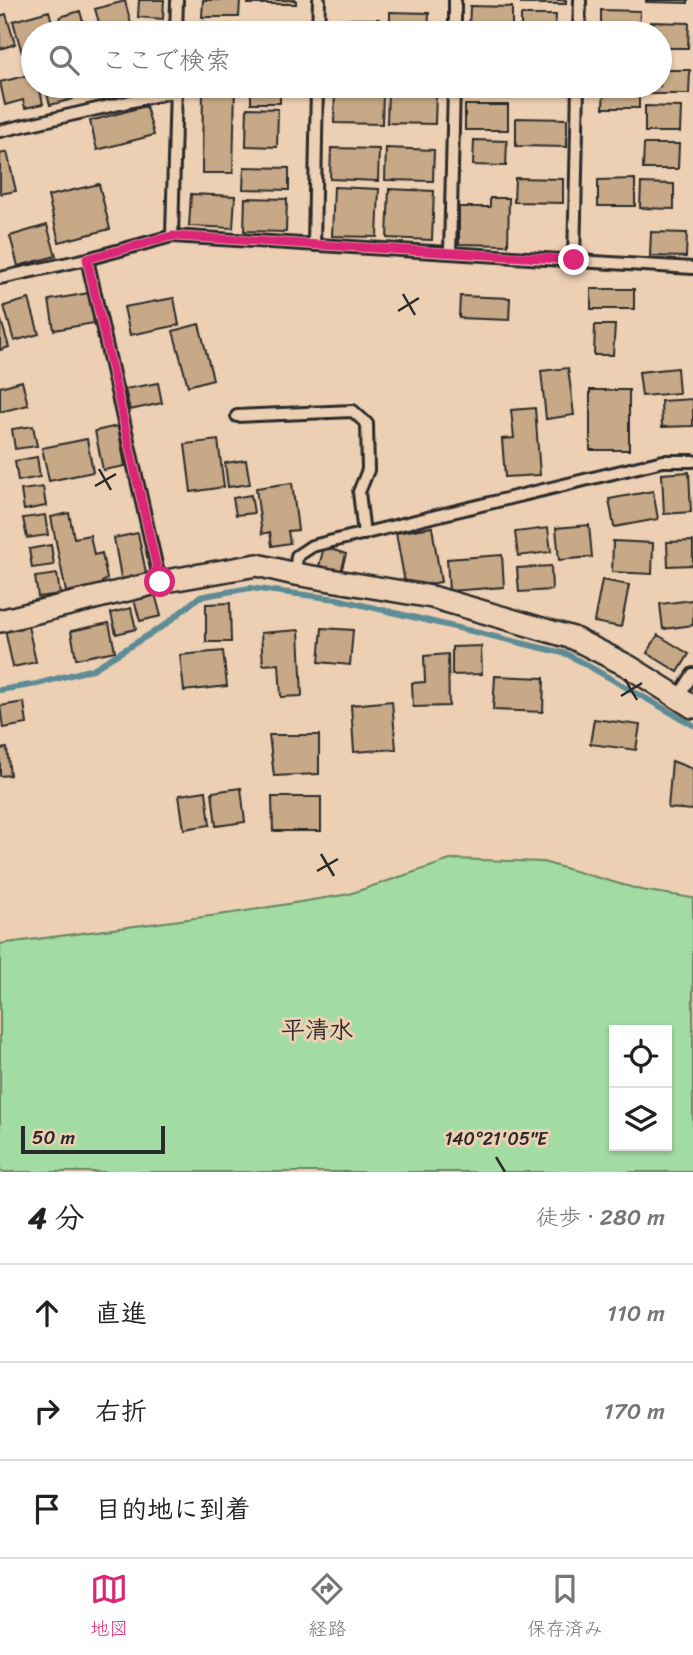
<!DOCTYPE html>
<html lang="ja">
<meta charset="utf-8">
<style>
body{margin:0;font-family:Sriracha,"Klee One",sans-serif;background:#f2f2f2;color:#222}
.controls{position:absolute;right:21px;bottom:21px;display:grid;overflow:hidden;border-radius:0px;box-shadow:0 2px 5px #0004}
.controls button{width:63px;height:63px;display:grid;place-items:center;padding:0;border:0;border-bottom:2px solid #e0e0e0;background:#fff;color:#222;font:35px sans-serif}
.scale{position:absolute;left:21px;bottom:18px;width:144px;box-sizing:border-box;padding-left:7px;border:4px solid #2b2b2b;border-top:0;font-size:19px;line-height:24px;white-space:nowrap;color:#2b2b2b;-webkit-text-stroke:5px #edd0b3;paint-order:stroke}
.stop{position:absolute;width:21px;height:21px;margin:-16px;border:5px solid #db2777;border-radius:50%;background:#fff}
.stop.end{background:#db2777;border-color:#fff;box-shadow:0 2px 7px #0008}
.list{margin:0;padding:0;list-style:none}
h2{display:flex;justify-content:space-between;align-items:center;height:91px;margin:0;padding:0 28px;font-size:30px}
h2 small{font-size:23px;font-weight:400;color:#767676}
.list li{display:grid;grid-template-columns:46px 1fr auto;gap:21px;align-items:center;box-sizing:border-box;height:98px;padding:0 28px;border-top:2px solid #e0e0e0}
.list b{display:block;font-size:26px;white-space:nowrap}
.list em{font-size:23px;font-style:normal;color:#767676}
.icon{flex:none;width:38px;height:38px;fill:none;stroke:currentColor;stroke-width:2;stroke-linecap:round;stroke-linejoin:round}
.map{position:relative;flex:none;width:693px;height:1172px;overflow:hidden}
.search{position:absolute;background:#fff;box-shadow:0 2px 5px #0004;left:21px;right:21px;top:21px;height:77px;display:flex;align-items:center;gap:18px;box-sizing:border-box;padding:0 24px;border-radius:38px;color:#767676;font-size:26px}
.sheet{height:385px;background:#fff}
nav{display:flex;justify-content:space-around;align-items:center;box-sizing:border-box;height:98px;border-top:2px solid #e0e0e0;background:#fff;font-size:19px;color:#767676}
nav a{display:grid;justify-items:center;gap:4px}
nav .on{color:#db2777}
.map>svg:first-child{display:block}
</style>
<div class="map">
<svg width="693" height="1172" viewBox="0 0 693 1172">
<rect width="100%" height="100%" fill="#edd0b3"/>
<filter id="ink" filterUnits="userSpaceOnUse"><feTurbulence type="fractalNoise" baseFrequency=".0143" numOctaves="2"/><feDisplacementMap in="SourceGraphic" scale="14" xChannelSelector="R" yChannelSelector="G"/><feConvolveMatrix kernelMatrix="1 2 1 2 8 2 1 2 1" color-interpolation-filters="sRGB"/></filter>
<g filter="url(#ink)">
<path fill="#a2dca2" stroke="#668466" stroke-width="2" fill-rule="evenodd" d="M453 859 543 862 641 890 693 898V1172H0V944L233 913 349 894ZM614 1030H667V1146H614Z"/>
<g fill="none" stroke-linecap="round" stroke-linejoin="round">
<path stroke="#5d8c96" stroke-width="6" d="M0 690 37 684 93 669 165 625 199 597 250 588 337 599 567 654 693 725"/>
</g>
<path fill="#c7a987" stroke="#2b2b2b" stroke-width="2" d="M139 0H164L163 19 138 17Z
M203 0H240L239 17H202Z
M249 0H296V4H248Z
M521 0H566V4H521Z
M646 0H688V3L646 2Z
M125 1 131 24 102 32 95 9Z
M470 6 512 7V33H469Z
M601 10 640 11 639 33H601Z
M49 11 55 33H33V50L22 53 13 21Z
M80 11 86 33H65L60 17Z
M390 12 429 13 428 33H390Z
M6 14 15 44 0 49V16Z
M521 15H556L555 33H521Z
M342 19H379V33H342Z
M184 22H206V33H184Z
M650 22 689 23 688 48H660V33H650Z
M660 70H690L689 94H650V86H660Z
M33 74V86H39L43 104 25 108 23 100 5 105 0 82Z
M45 86H70L73 99 50 105Z
M203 86H235L233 173H202Z
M251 86H280V103H251Z
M516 86H554L553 93 516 91Z
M604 86H639V108H603Z
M335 91 383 93 382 124 334 123Z
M388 91 436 92 435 124 387 123Z
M465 105H508V130H465Z
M146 106 154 135 97 150 90 121Z
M645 106 681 107 680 132H645Z
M247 108 278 109 277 147 246 146Z
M516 118 567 119V147L516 146Z
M474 140 507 141 506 166 473 165Z
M644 144H679L678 169H643Z
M331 148 379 149 378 181 330 179Z
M386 148 434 150 433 181 385 180Z
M7 152 16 191 0 194V154Z
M244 167 289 168V190L243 189Z
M515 178 563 179V203L514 202Z
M635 179V206H598V180Z
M641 183 674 184V209L640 208Z
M99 184 110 229 59 242 48 196Z
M334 187 379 189 377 237 332 236Z
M389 189 434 191 432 240 387 238Z
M191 194 235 196 233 228 189 226Z
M245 198 287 199 286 232 244 231Z
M490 198H509L508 245 459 244V207H490Z
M47 225 56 256 18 266 10 236Z
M651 232 687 233 686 257 650 256Z
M591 289H634V309H591Z
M89 293 94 323 54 330 49 300Z
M460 296 510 298 509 320 459 318Z
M174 298 179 325 130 335 124 307Z
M29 299 39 334 14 341 4 306Z
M0 317 9 347 0 350Z
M199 324 213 379 188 386 173 331Z
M595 325H615L613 355H594Z
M568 368 574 415 546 419 541 371Z
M677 368 679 393 642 396 639 372Z
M22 381 28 405 0 412V387Z
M158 383 162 403 130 410 125 389Z
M590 390H629V450H590Z
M693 399V426L662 427 661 401Z
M535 408 540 475 505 477 502 439 514 438 511 410Z
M33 426 37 446 15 449 12 429Z
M118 426 125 466 103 470 95 431Z
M87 439 93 472 49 481 42 448Z
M218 440 224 487 191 492 185 444Z
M37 457 40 477 18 481 15 461Z
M246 460 250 484 228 487 225 463Z
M689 472 691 512 664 514 662 474Z
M292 483 298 530 288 531 290 543 272 546 270 532 262 534 256 488Z
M43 487 46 506 24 510 21 490Z
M653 491 658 519 614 527 609 499Z
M251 495 254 513 236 515 233 498Z
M69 513 74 538 90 535 94 555 102 553 107 579 102 582 103 585 66 592 51 517Z
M45 515 48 535 27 538 23 518Z
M589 525 592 557 559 560 556 528Z
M432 527 441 582 406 588 396 533Z
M548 528 551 552 518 556 515 532Z
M138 533 147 578 122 583 114 538Z
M613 541 653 543 652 574 612 572Z
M693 541V565L668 566 667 542Z
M51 545 54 565 32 568 29 549Z
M324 547 346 554 341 572 319 566Z
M502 555 504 587 449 591 447 559Z
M551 566 552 590 519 592 517 568Z
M57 574 60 594 38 597 35 577Z
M602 580 629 585 621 627 594 622Z
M155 594 161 616 140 621 134 600Z
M693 600V625L663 629 660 604Z
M230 603 231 642H206V604Z
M131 608 136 629 116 634 111 613Z
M109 623 115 651 76 659 71 631Z
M28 626 36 662 13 667 5 630Z
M322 628 353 630 350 665 319 662Z
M299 630 302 696 281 697 279 664 263 665 261 633Z
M658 635 689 654 678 672 647 653Z
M481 646 482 674 452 675V647Z
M223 651 227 686 184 691 180 655Z
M448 654 449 706 413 707 412 683 425 682 424 656Z
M495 676 544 678 543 712 493 710Z
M392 701 396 749 354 752 351 705Z
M24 702 27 724 3 728 0 706Z
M594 719 640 725 636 750 590 744Z
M269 735H319V774L274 776Z
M7 748 10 775 0 776V749Z
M672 761 693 769V810L668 808Z
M241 788 245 822 216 826 212 792Z
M206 791 210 825 184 829 179 795Z
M272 797H321V831H273Z"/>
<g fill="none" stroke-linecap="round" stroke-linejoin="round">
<defs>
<path id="lane" d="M176 33 177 0
M318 33 319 0
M455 33V0
M579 33 580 0
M0 131 176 91
M172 236 176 86
M314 245 317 86
M450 252 454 86
M87 259 160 582
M574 260 578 86
M0 278 87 259 172 236 693 268
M237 416 353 411 367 424 368 470 359 492 364 534
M295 574 297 556 312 546 663 461H693
M679 696 693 674"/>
<path id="street" d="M0 621 160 582 257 565 295 574 432 597 573 638 628 666 693 707"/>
</defs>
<use href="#lane" stroke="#2b2b2b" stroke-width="16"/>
<use href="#street" stroke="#2b2b2b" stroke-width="26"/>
<use href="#lane" stroke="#edd0b3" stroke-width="10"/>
<use href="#street" stroke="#edd0b3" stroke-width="21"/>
</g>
</g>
<g fill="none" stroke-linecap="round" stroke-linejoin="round" filter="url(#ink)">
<path stroke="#db2777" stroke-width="9" d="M160 582 87 259 172 236 574 260"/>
</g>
<path fill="none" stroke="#2b2b2b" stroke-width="2.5" d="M403 294 415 315M398 311 419 298M99 469 111 490M95 486 116 474M625 679 637 700M621 696 642 683M321 854 334 876M317 871 338 859M496 1157 505 1172"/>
<g text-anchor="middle" stroke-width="6" stroke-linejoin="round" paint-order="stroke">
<g font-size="24" font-weight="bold" fill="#2b2b2b" stroke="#edd0b3">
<text x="317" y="1038">平清水</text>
</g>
</g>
<g font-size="18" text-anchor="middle" fill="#2b2b2b" stroke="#edd0b3" stroke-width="6" stroke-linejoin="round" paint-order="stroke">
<text x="496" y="1145">140°21'05"E</text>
</g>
</svg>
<div class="controls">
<button><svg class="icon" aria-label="locate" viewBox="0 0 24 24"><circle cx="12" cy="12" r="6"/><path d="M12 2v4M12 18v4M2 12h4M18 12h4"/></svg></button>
<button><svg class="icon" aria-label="layers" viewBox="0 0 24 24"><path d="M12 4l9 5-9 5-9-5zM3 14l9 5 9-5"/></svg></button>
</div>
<div class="scale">50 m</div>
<div class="stop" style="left:160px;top:582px"></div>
<div class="stop end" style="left:574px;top:260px"></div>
<div class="search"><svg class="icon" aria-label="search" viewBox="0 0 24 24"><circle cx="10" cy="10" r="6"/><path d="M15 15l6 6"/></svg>ここで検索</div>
</div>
<section class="sheet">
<h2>4 分<small>徒歩 · 280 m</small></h2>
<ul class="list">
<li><svg class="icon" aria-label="ahead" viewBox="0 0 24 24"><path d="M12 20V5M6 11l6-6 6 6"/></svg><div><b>直進</b></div><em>110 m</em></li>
<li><svg class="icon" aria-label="right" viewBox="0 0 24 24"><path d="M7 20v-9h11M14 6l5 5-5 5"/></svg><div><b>右折</b></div><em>170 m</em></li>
<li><svg class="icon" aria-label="arrive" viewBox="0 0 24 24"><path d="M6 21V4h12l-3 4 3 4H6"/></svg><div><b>目的地に到着</b></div></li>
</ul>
</section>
<nav>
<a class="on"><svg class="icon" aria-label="map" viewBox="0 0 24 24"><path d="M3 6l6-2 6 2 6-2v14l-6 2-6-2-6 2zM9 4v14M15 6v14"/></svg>地図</a>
<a><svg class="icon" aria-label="directions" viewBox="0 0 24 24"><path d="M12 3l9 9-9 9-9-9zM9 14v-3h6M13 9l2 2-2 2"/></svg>経路</a>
<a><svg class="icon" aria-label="saved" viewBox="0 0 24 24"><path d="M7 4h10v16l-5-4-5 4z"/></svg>保存済み</a>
</nav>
